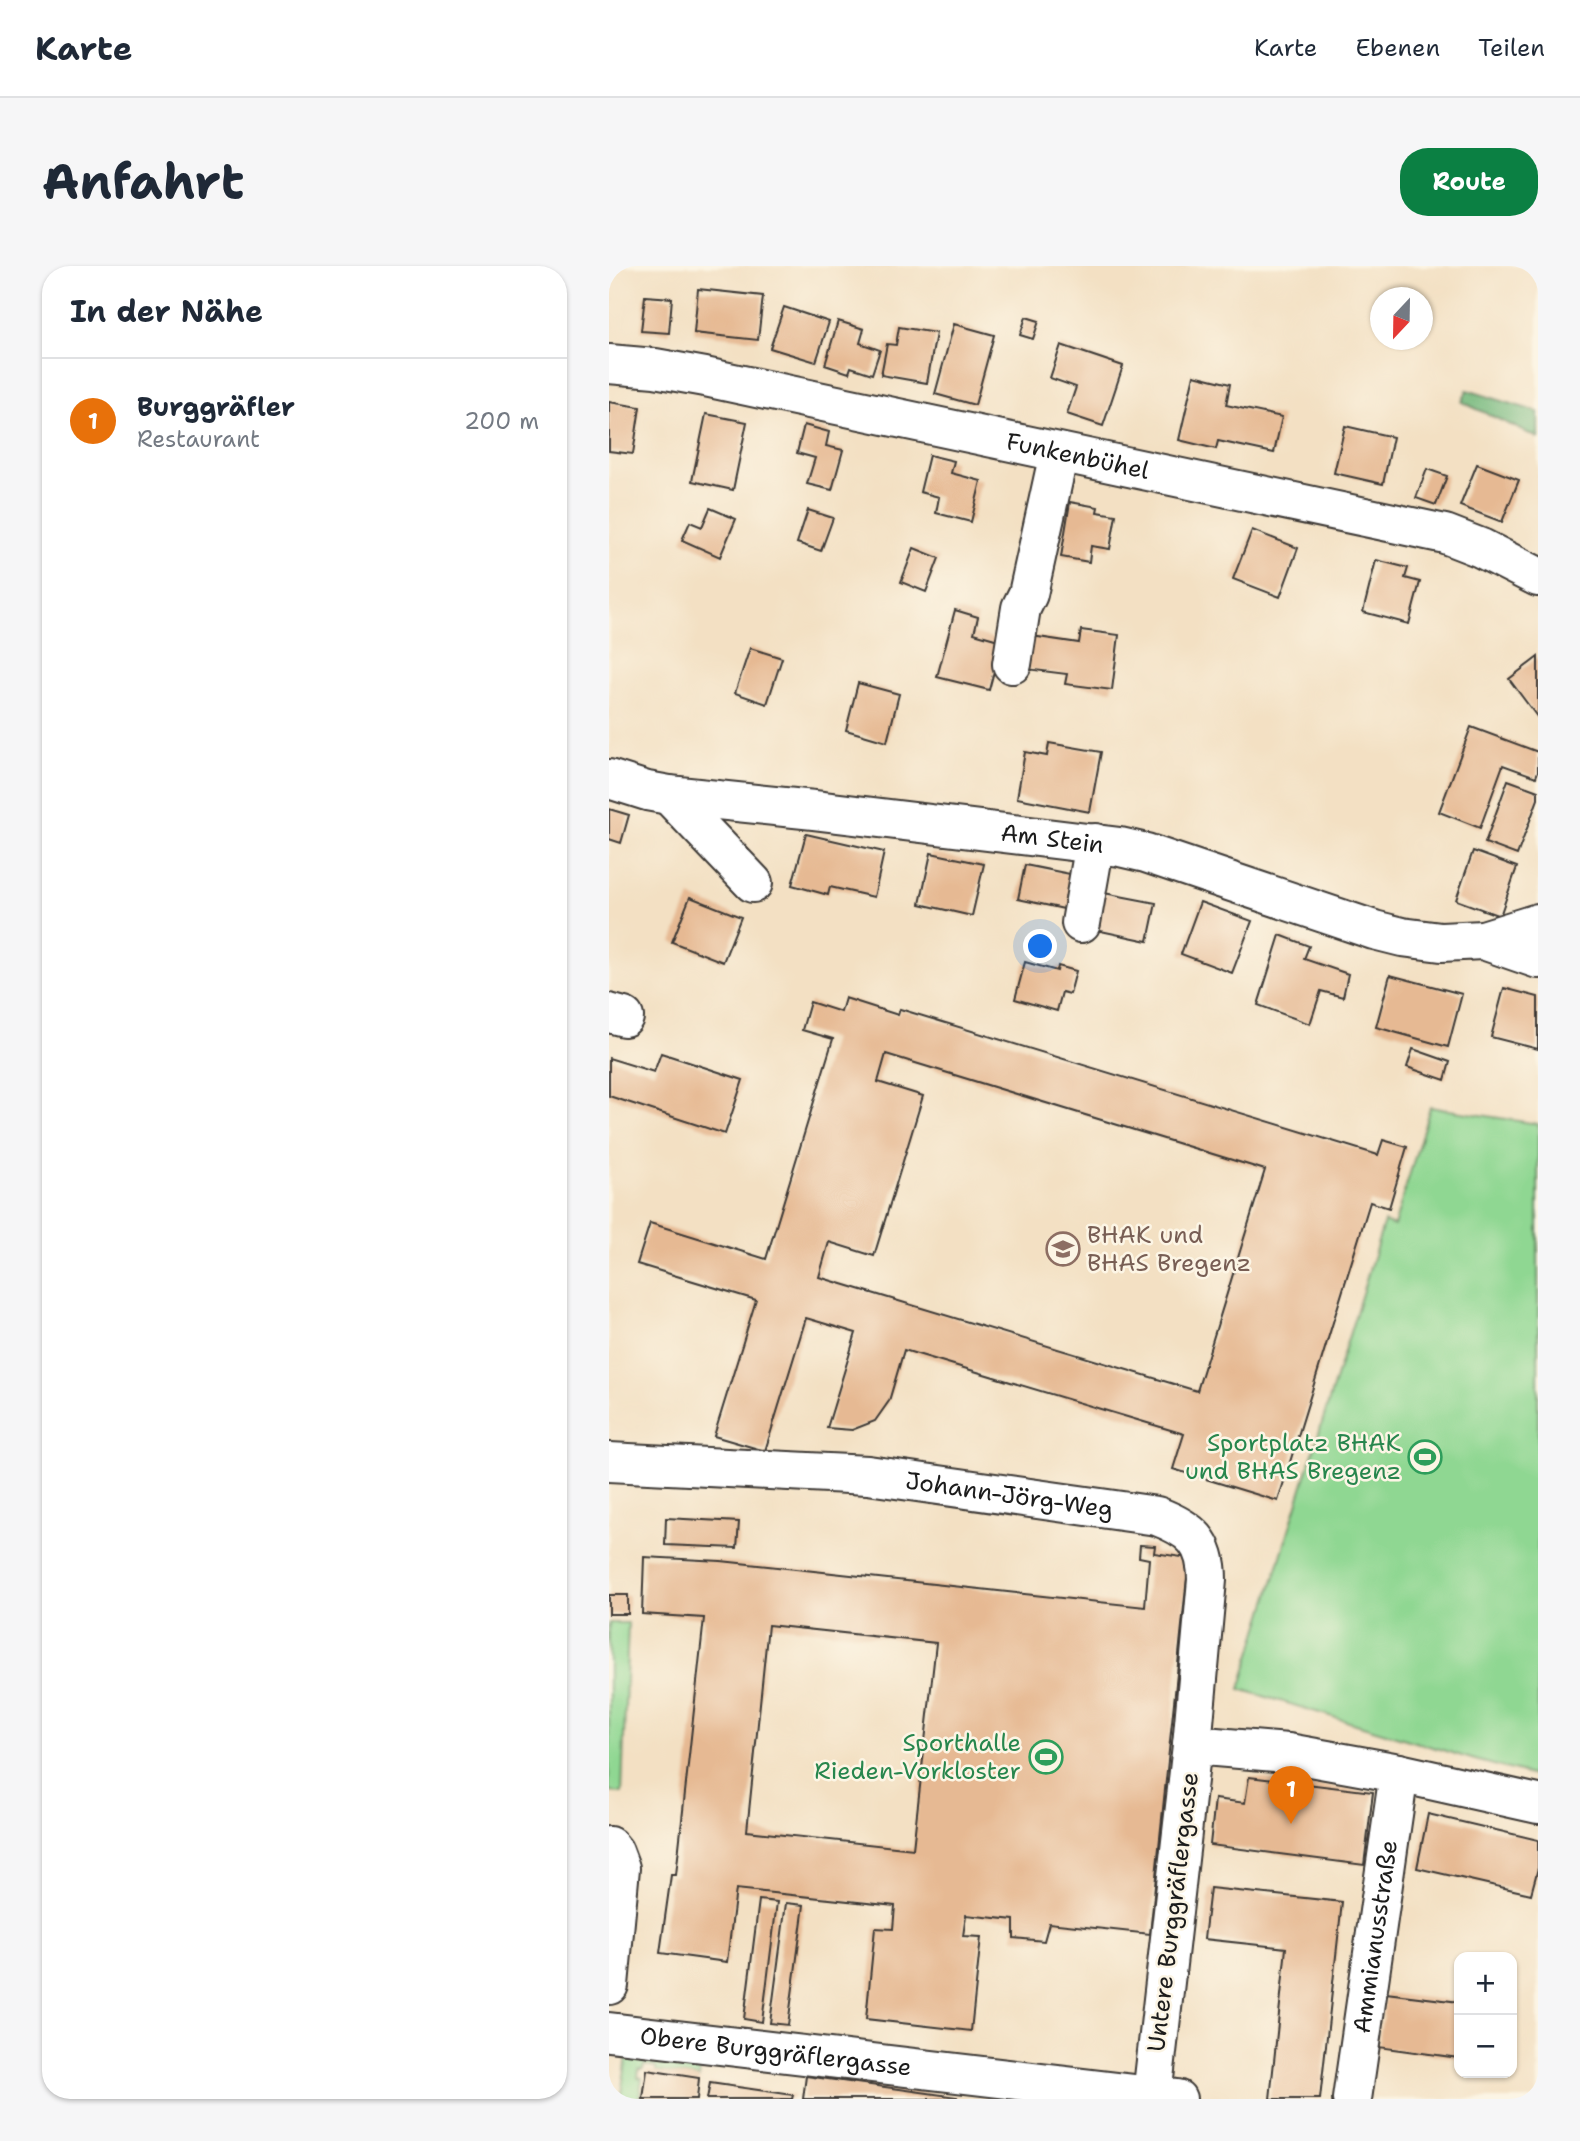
<!DOCTYPE html>
<html lang="de">
<meta charset="utf-8">
<style>
body{margin:0;font-family:"Shantell Sans",sans-serif;background:#f6f6f7;color:#1f2937}
.controls{position:absolute;right:21px;bottom:21px;display:grid;overflow:hidden;border-radius:14px;box-shadow:0 2px 5px #0004}
.controls button{width:63px;height:63px;display:grid;place-items:center;padding:0;border:0;border-bottom:2px solid #e0e1e3;background:#fff;color:#1f2937;font:35px sans-serif}
.compass{position:absolute;left:761px;top:21px;width:63px;height:63px;border-radius:50%;background:#fff;box-shadow:0 2px 5px #0004;rotate:202deg}
.you{position:absolute;left:432px;top:681px;width:24px;height:24px;margin:-18px;border:5px solid #fff;border-radius:50%;background:#1a73e8;box-shadow:0 0 0 10px #1a73e833}
.badge{display:grid;place-items:center;width:46px;height:46px;border-radius:50%;background:#0b8043;color:#fff;font-size:23px;font-weight:700}
.pin{position:absolute;translate:-50% -58px;filter:drop-shadow(0 2px 4px #0008)}
.pin::after{content:'';position:absolute;top:37px;width:24px;height:21px;background:inherit;clip-path:polygon(0 0,100% 0,50% 100%)}
.list{margin:0;padding:0;list-style:none}
h2{display:flex;justify-content:space-between;align-items:center;height:91px;margin:0;padding:0 28px;font-size:30px}
h2 small{font-size:23px;font-weight:400;color:#747a83}
.list li{display:grid;grid-template-columns:46px 1fr auto;gap:21px;align-items:center;box-sizing:border-box;height:126px;padding:0 28px;border-top:2px solid #e0e1e3}
.list b{display:block;font-size:26px;white-space:nowrap}
.list p{margin:0;font-size:23px;white-space:nowrap;color:#747a83}
.list em{font-size:23px;font-style:normal;color:#747a83}
.map{position:relative;flex:none;width:929px;height:1833px;overflow:hidden;border-radius:28px}
header{display:flex;align-items:center;gap:42px;box-sizing:border-box;height:98px;padding:0 35px;background:#fff;border-bottom:2px solid #e0e1e3}
header strong{font-size:33px}
nav{display:flex;gap:38px;margin-inline-start:auto;font-size:24px}
.intro{display:flex;align-items:center;justify-content:space-between;box-sizing:border-box;height:168px;padding:0 42px}
h1{margin:0;font-size:49px}
.button{padding:18px 32px;border-radius:28px;background:#0b8043;color:#fff;font-size:24px;font-weight:700}
main{display:flex;gap:42px;padding:0 42px}
aside{flex:1;background:#fff;border-radius:28px;box-shadow:0 2px 5px #0004}
.map>svg:first-child{display:block}
</style>
<header>
<strong>Karte</strong>
<nav><a>Karte</a><a>Ebenen</a><a>Teilen</a></nav>
</header>
<div class="intro"><h1>Anfahrt</h1><a class="button">Route</a></div>
<main>
<aside>
<h2>In der Nähe<small></small></h2>
<ul class="list">
<li><span class="badge" style="background:#e8710a">1</span><div><b>Burggräfler</b><p>Restaurant</p></div><em>200 m</em></li>
</ul>
</aside>
<div class="map">
<svg width="929" height="1833" viewBox="0 0 929 1833">
<rect width="100%" height="100%" fill="#fcf5e5"/>
<filter id="ink" filterUnits="userSpaceOnUse"><feTurbulence type="fractalNoise" baseFrequency=".0143" numOctaves="2"/><feDisplacementMap in="SourceGraphic" scale="14" xChannelSelector="R" yChannelSelector="G"/><feConvolveMatrix kernelMatrix="1 2 1 2 8 2 1 2 1" color-interpolation-filters="sRGB"/></filter>
<filter id="wash" filterUnits="userSpaceOnUse"><feTurbulence type="fractalNoise" baseFrequency=".00686" numOctaves="4" result="noise"/><feDisplacementMap in="SourceGraphic" scale="28" xChannelSelector="R" yChannelSelector="G"/><feGaussianBlur stdDeviation="1.57" result="paint"/><feColorMatrix in="noise" values="0 0 0 0 0 0 0 0 0 0 0 0 0 0 0 0 0 1.4 0 .05"/><feComposite in="paint" operator="in"/></filter>
<g filter="url(#wash)">
<rect width="100%" height="100%" fill="#f3e0c3"/>
<path fill="#8fd792" stroke="#567a57" stroke-width="2" d="M821 841 929 858V1511L866 1494 631 1423 775 956 785 960Z
M0 1357H19L13 1527 0 1526Z
M19 1785 93 1791 90 1812 47 1805V1801L35 1799 34 1803H30L29 1811 33 1812 30 1833H11Z"/>
<path fill="#73b87c" stroke="#486a4c" stroke-width="2" d="M858 124 929 146V172L853 136Z"/>
<g id="blocks">
<path fill="#e6b993" fill-rule="evenodd" d="M89 23 154 30 149 74 85 67Z
M36 30 63 32 60 67 32 65Z
M175 41 220 56 207 96 161 82Z
M417 51 430 55 424 73 411 69Z
M229 55 255 63 251 77 271 84 263 108 242 101 240 107 216 99Z
M345 58 385 69 366 139 326 128Z
M290 61 327 67 318 117 272 109 278 78 287 79Z
M452 79 514 100 494 160 458 148 467 121 441 112Z
M585 109 621 118 617 139 673 151 665 187 609 175 607 183 570 174Z
M0 136 31 141 24 188 0 185Z
M97 148 138 156 124 224 83 215Z
M195 159 220 166 217 180 234 184 223 224 198 218 206 192 188 187Z
M736 160 784 171 774 218 725 207Z
M320 189 345 195 342 207 372 215 362 256 327 247 330 231 311 226Z
M868 198 910 214 893 256 851 240Z
M818 203 838 210 827 239 807 232Z
M461 236 489 241 488 246 507 249 501 283 482 280 480 296 452 291Z
M101 242 127 253 111 291 73 274 81 256 93 261Z
M199 244 224 252 212 285 188 277Z
M643 264 689 282 671 331 624 313Z
M305 282 330 292 317 326 292 316Z
M767 294 799 302 796 312 811 316 800 358 754 346Z
M346 344 369 351 365 367 393 375 380 424 328 411Z
M472 364 510 369 503 424 456 418 458 408 417 403 422 370 470 377Z
M141 382 173 392 158 438 126 427Z
M929 391V452L900 413Z
M249 417 290 428 278 476 237 464Z
M862 461 929 486V505L927 511 894 499 871 562 830 546Z
M440 477 492 486 481 546 408 532 416 486 438 490Z
M899 514 929 525V533L908 589 876 577Z
M0 543 20 549 12 577 0 573Z
M197 568 275 586 265 631 221 621 219 629 183 619Z
M864 585 908 601 891 650 847 634Z
M322 587 375 598 363 650 311 638Z
M416 599 471 610 464 645 409 633Z
M495 627 547 637 539 675 487 664Z
M81 631 132 651 114 696 63 676Z
M591 636 643 655 623 707 572 688Z
M671 669 700 680 695 693 739 708 734 731 712 725 701 758 649 739Z
M416 696 448 705 449 700 467 705 461 728 453 726 448 745 406 733Z
M781 709 853 728 839 781 767 761Z
M895 722 929 731V783L882 771Z
M236 732 289 749 291 743 769 889 774 874 798 881 780 942 761 936 669 1235 564 1203 575 1168 295 1084 280 1135 266 1155 243 1164 218 1162 247 1067 197 1052 156 1185 105 1170 147 1034 28 998 41 957 157 993 224 773 193 764 201 736 232 746ZM277 788 656 904 588 1125 210 1011 220 976 265 990 314 830 269 816Z
M804 783 841 796 836 814 798 801Z
M52 787 134 814 116 868 0 830V792L45 806Z
M57 1252 130 1256 128 1282 56 1279Z
M531 1279 546 1280 545 1287 580 1292 541 1668 440 1657 435 1675 405 1672V1654L357 1649 354 1670 372 1671 362 1765 257 1753 266 1662 284 1663 286 1640 127 1623 118 1696 51 1687 62 1609H67L95 1352 33 1348 35 1291 112 1295 536 1341 540 1293 530 1291ZM159 1359 327 1377 304 1583 138 1565Z
M0 1329H19V1348H0Z
M640 1511 764 1526 755 1599 601 1579 606 1533 636 1537Z
M819 1548 929 1574V1602L922 1628 808 1602Z
M601 1622 733 1636 711 1833H661L677 1682 595 1673Z
M150 1634 168 1636 153 1756 135 1753Z
M177 1637 195 1639 179 1759 161 1757Z
M777 1727 850 1736V1792L769 1781Z
M38 1804 90 1812 88 1833H34Z
M197 1810 348 1831V1833H194Z
M101 1817 184 1829 183 1833H98Z"/>
</g>
</g>
<g filter="url(#ink)">
<use href="#blocks" fill-opacity="0" stroke="#3c3935" stroke-width="2"/>
<g fill="none" stroke-linecap="round" stroke-linejoin="round">
<defs>
<g id="minor">
<path id="s1" d="M0 98 46 102 96 111 836 268 872 282 929 311"/>
<path d="M403 398 412 342 419 328 450 187"/>
<path id="s2" d="M0 513 38 525 60 529 205 544 511 581 537 587 765 664 793 671 832 676 874 674 929 657"/>
<path d="M60 529 144 617"/>
<path d="M472 657 486 577"/>
<path d="M874 674 929 693"/>
<path d="M0 747 15 751"/>
<path id="s3" d="M0 1196 259 1209 548 1250C582 1263 598 1276 598 1314L583 1479 543 1830"/>
<path d="M583 1479 679 1487 790 1507 929 1538"/>
<path d="M0 1580 5 1586 11 1602 0 1719"/>
<path id="s4" d="M0 1766 568 1833"/>
<path id="s5" d="M743 1833 790 1507"/>
</g>
</defs>
<use href="#minor" stroke="#3c3935" stroke-width="42"/>
<use href="#minor" stroke="#fff" stroke-width="38"/>
</g>
</g>
<defs>
<symbol id="school-ring" viewBox="-11 -11 22 22"><circle r="9.5" fill="#fcf5e5" stroke="#8d6e63" stroke-width="1.5"/><path d="M0-5L7-2L0 1L-7-2ZM-4 1L0 2.5L4 1V4Q0 6-4 4Z" fill="#8d6e63"/></symbol>
<symbol id="stadium-ring" viewBox="-11 -11 22 22"><circle r="9.5" fill="#fcf5e5" stroke="#2e9e5b" stroke-width="1.5"/><path d="M0-5a6.5 5 0 1 0 0 10a6.5 5 0 1 0 0-10ZM-3.5-1.8h7v3.6h-7Z" fill="#2e9e5b"/></symbol>
</defs>
<g fill-rule="evenodd">
<use href="#school-ring" x="435" y="964" width="38" height="38"/>
<use href="#stadium-ring" x="797" y="1172" width="38" height="38"/>
<use href="#stadium-ring" x="418" y="1472" width="38" height="38"/>
</g>
<g text-anchor="middle" stroke-width="5" stroke-linejoin="round" paint-order="stroke">
<g font-size="24" fill="#1c1c1c" stroke="#fcf5e5">
<text dy="8" stroke="none"><textPath href="#s1" startOffset="478">Funkenbühel</textPath></text>
<text dy="8" stroke="none"><textPath href="#s2" startOffset="448">Am Stein</textPath></text>
<text dy="8" stroke="none"><textPath href="#s3" startOffset="402">Johann-Jörg-Weg</textPath></text>
<text transform="translate(564 1646) rotate(-83)" y="8">Untere Burggräflergasse</text>
<text dy="8" stroke="none"><textPath href="#s5" startOffset="164">Ammianusstraße</textPath></text>
<text dy="8" stroke="none"><textPath href="#s4" startOffset="168">Obere Burggräflergasse</textPath></text>
</g>
<g font-size="24" fill="#785e54" stroke="#fcf5e5" text-anchor="start">
<text x="478" y="977">BHAK und<tspan x="478" dy="28">BHAS Bregenz</tspan></text>
</g>
<g font-size="24" fill="#27864d" stroke="#fcf5e5" text-anchor="end">
<text x="792" y="1185">Sportplatz BHAK<tspan x="792" dy="28">und BHAS Bregenz</tspan></text>
<text x="412" y="1485">Sporthalle<tspan x="412" dy="28">Rieden-Vorkloster</tspan></text>
</g>
</g>
</svg>
<div class="controls">
<button>+</button>
<button>−</button>
</div>
<svg class="compass" viewBox="-18 -18 36 36"><path d="M0-13l5 13h-10z" fill="#e53935"/><path d="M0 13l5-13h-10z" fill="#747a83"/></svg>
<div class="you"></div>
<div class="pin badge" style="left:682px;top:1558px;background:#e8710a">1</div>
</div>
</main>
